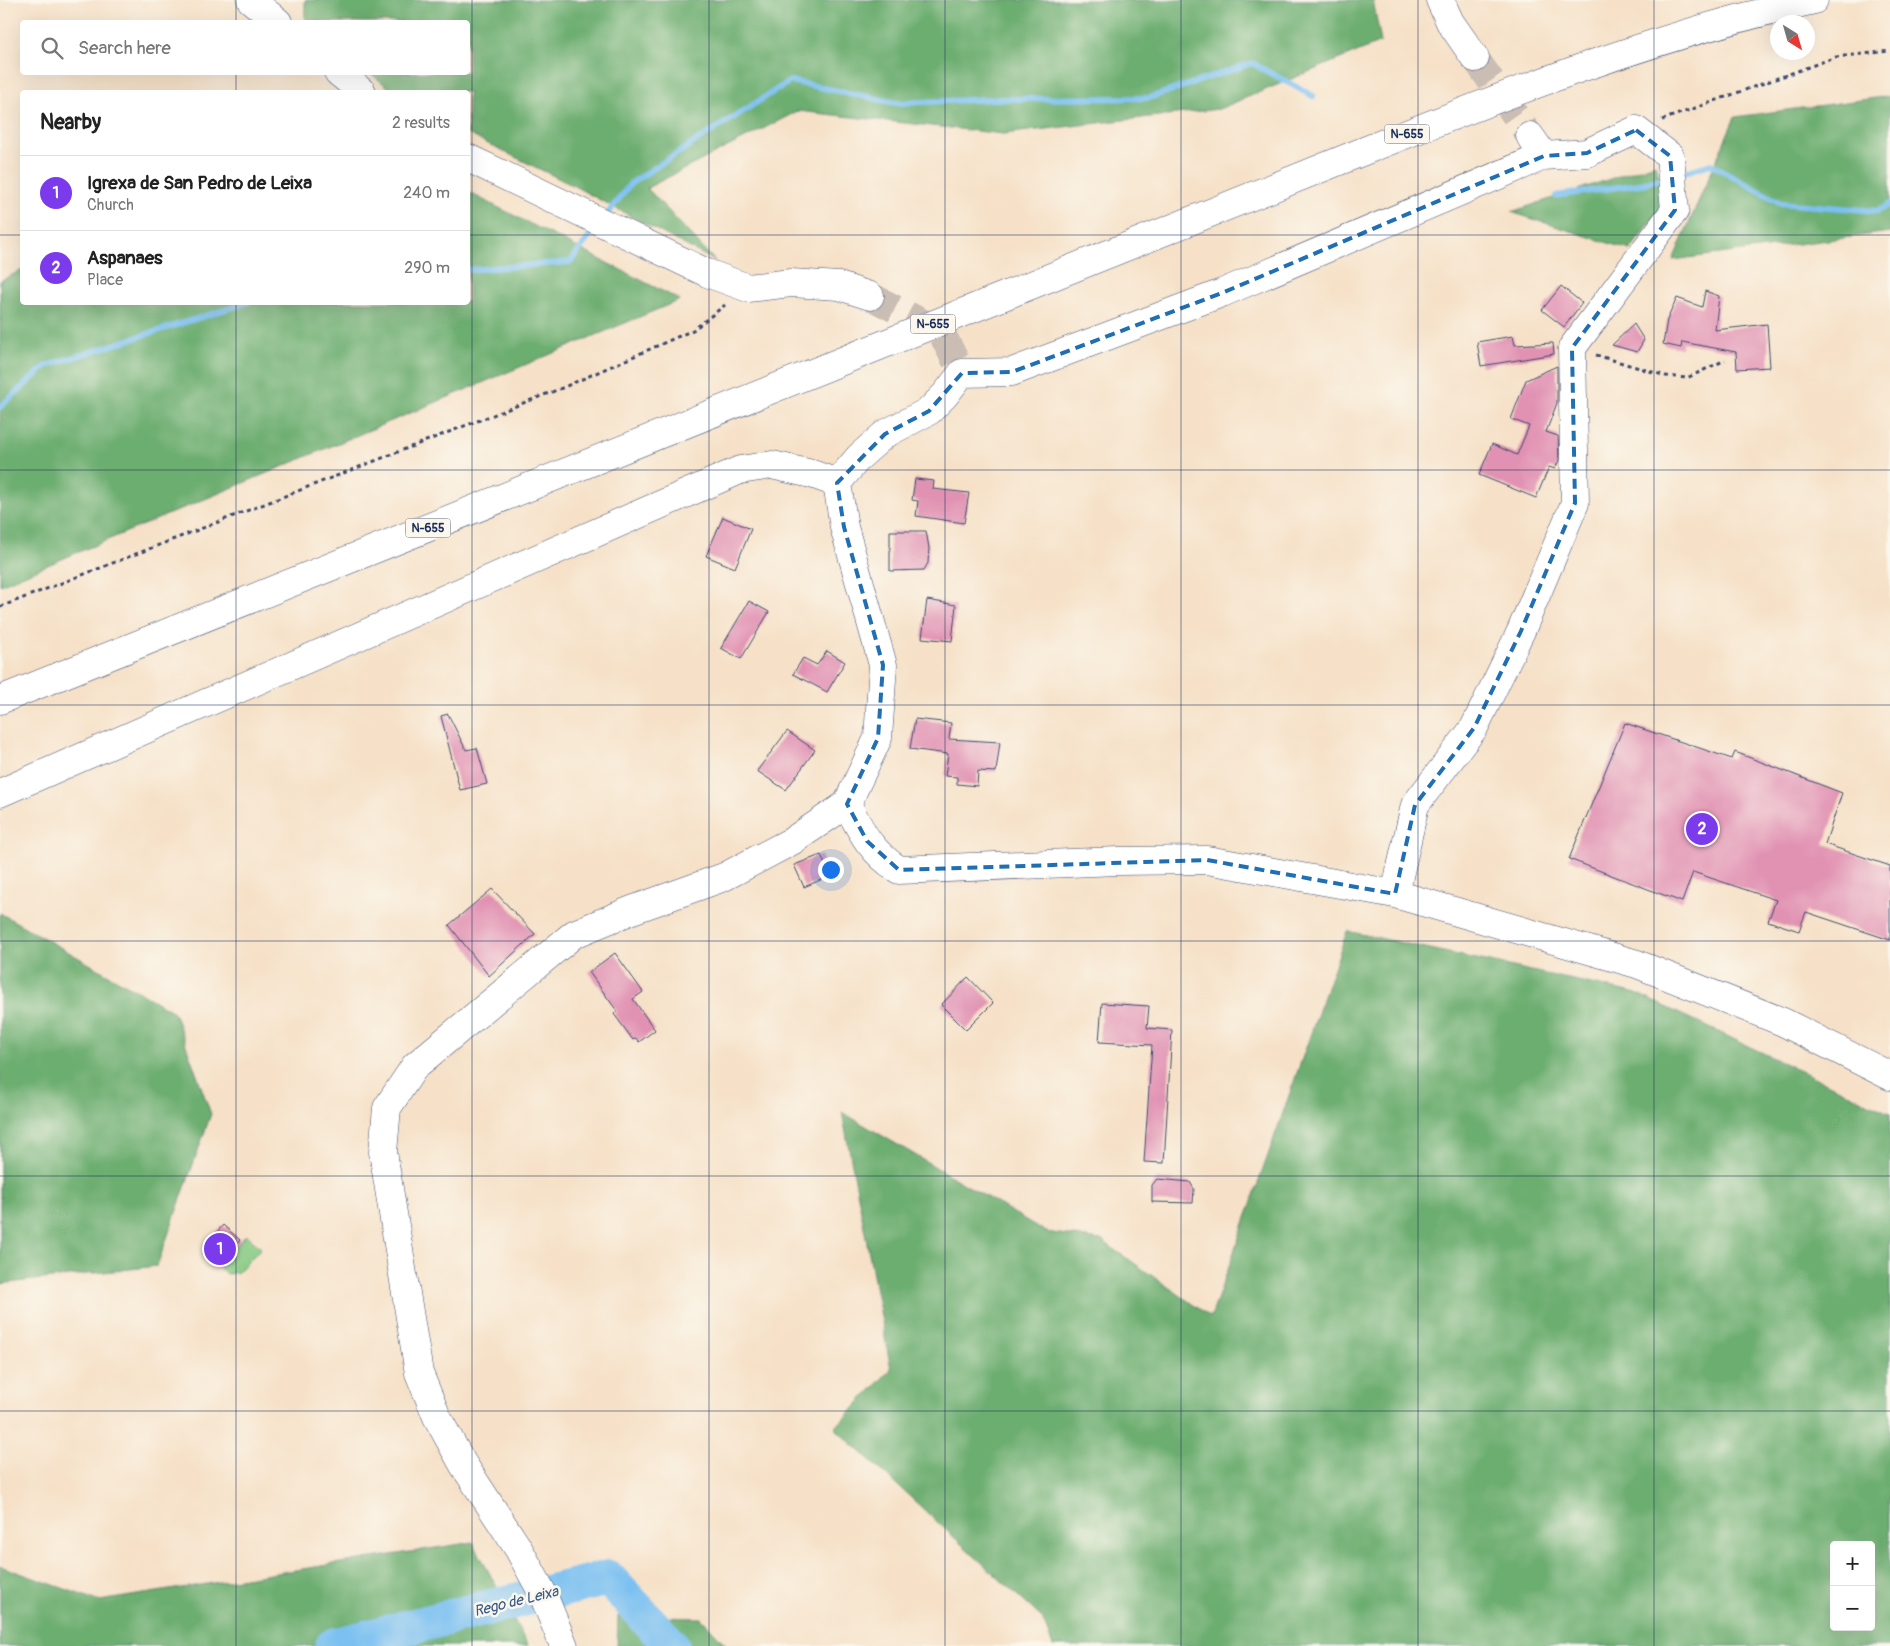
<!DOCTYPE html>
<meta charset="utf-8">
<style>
body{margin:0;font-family:Pangolin,sans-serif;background:#f2f2f2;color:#222}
.controls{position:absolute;right:15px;bottom:15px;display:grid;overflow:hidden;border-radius:5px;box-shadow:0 5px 20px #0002}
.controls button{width:45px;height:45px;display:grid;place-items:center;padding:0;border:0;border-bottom:1px solid #e0e0e0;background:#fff;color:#222;font:25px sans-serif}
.compass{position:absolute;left:1770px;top:15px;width:45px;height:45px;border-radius:50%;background:#fff;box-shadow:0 5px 20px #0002;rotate:143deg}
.you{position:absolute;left:830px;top:869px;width:18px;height:18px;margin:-12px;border:4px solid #fff;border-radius:50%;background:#1a73e8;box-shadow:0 0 0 8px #1a73e833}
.badge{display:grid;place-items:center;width:32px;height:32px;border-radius:50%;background:#7c3aed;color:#fff;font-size:16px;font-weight:700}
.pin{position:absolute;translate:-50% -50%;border:2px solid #fff;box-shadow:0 1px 5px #0006}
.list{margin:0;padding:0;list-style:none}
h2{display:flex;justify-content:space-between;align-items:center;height:65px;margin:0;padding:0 20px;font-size:21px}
h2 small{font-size:16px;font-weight:400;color:#767676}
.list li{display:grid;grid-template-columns:32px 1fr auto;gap:15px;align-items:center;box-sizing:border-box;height:75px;padding:0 20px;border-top:1px solid #e0e0e0}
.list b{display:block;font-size:19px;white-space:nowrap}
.list p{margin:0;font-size:16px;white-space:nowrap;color:#767676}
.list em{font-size:16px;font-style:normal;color:#767676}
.icon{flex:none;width:28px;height:28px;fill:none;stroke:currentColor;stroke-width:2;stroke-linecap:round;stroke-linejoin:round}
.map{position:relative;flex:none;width:1890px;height:1646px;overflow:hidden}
.search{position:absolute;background:#fff;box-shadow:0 5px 20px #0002;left:20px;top:20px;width:450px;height:55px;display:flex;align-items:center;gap:12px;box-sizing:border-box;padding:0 18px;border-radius:5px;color:#767676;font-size:19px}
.panel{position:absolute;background:#fff;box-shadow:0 5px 20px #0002;left:20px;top:90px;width:450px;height:215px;border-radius:5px}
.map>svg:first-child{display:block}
</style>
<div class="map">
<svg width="1890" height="1646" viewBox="0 0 1890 1646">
<rect width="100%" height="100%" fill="#fbf7ec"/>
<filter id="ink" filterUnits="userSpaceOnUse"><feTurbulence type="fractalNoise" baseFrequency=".02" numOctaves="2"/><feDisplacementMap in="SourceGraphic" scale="10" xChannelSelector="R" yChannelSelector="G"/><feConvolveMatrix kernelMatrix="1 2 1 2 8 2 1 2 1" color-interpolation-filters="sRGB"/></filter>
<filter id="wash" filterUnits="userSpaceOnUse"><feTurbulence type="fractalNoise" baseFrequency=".0096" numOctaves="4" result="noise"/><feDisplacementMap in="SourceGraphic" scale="20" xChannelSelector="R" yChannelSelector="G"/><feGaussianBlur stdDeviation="1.12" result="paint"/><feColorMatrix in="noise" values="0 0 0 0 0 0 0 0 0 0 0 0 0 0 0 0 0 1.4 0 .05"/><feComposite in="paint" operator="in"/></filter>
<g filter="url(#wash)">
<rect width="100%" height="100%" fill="#f6e1c8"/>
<path fill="#86c982" stroke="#507c70" d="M246 1235 261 1248 238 1272 227 1274 214 1264 223 1255 226 1257Z"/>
<path fill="#6cad70" stroke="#446e67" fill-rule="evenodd" d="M305 0H1373L1381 42 1219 109 1003 134 798 111 647 188 715 261 572 185 468 134V92H394L370 73 468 72V22H310L305 18Z
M1890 96V232L1673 260 1735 117Z
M1655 164 1667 200 1630 250 1511 212Z
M468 192 680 300 0 585V281L22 270V302H468Z
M0 913 174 1012 211 1114 157 1266 0 1284Z
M1347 931 1638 994 1890 1113V1646H1053L1042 1618 835 1428 891 1369 842 1112 1046 1232 1101 1240 1211 1317ZM1834 1545H1871V1627H1834Z
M473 1542 528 1646H0V1566L99 1601Z
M618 1616 701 1618 727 1646H617Z"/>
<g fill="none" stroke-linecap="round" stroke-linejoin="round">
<path stroke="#7ac0f1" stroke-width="6" d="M1678 174 1711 164 1781 203 1878 211 1890 204
M1556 196 1646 183 1666 177
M605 217 631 183 790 81 897 103 993 99 1149 98 1252 63 1313 96
M468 270 570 262 597 227
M0 407 46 366 249 302"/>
<path stroke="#7ac0f1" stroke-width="36" d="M333 1646 608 1578 672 1646"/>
</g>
<g id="blocks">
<path fill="#e192b2" d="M1561 286 1582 303 1564 327 1542 310Z
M1705 291 1719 296 1715 330 1767 324 1770 367 1737 369 1736 352 1682 342 1681 348 1663 344 1667 320 1677 298 1702 307Z
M1634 324 1644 340 1637 352 1612 345Z
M1513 336 1515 345 1553 343 1554 354 1481 366 1477 342Z
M1557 366V403L1546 432 1558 436 1559 460 1555 469 1549 467 1536 498 1479 475 1492 444 1517 455 1529 426 1511 419 1526 380Z
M915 479 934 481 933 489 969 493 964 523 916 516 918 501 912 500Z
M723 517 751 529 735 568 706 556Z
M890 531H926L929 548 928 563 924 570 890 571Z
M927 600 956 605 952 641 922 638Z
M749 601 769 612 741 659 721 648Z
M827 651 845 662 827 692 793 674 803 658 817 665Z
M448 714 466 750 477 748 487 784 460 790 441 716Z
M915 719 951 723 949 739 1000 742 996 772 978 771 977 786 957 784V777L945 776 948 754 910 749Z
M1625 723 1732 759 1735 752 1842 793 1825 844 1890 866V940L1806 912 1799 931 1768 921 1776 900 1693 872 1682 902 1569 859Z
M787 731 815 750 786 790 757 771Z
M821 855 830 876 804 887 794 865Z
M492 889 535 934 489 976 449 925Z
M615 953 643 992 633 999 655 1030 639 1042 636 1038 633 1040 614 1014 617 1011 589 972Z
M968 977 993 1003 966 1030 941 1005Z
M1102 1003 1149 1006 1147 1028 1172 1030 1164 1163 1144 1162 1152 1045 1099 1042Z
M1157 1179 1190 1182 1194 1189 1193 1203 1152 1202V1185Z
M223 1225 240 1240 226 1257 223 1255 214 1264 202 1254 211 1244 208 1242Z"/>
</g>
</g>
<g filter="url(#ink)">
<use href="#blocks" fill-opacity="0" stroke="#3c4a6e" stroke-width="1"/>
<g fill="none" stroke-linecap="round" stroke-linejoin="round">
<path stroke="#cabdb3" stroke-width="28" stroke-dasharray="28 14" stroke-linecap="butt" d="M1475 58 1530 136
M870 296 941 332 962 373"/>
<defs>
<path id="minor" d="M251 0 278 22
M1440 0 1450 22 1475 58
M338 72 362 92
M1530 136 1544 156 1222 293 1060 354 1012 372 962 373 945 395 929 411 885 434 859 457 837 483 844 527 883 665 878 738 847 804C862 833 871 852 899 870L1118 861 1207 860 1395 894 1637 964 1783 1022 1890 1076
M468 158 707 273 748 288 791 283 839 286 870 296
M0 793 740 470 772 465 812 474 837 483
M1395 894 1415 805 1474 728 1521 631 1575 503 1572 348 1675 210 1670 156 1636 130 1587 153 1544 156
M564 1646 542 1592 518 1548 463 1464 437 1417 419 1373 383 1152 387 1108 415 1066 574 934 632 910 724 877 792 841 847 804"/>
<path id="highway" d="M1009 294C1129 245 1249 197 1369 149 1514 91 1660 34 1814 0
M0 700 857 355"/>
</defs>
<use href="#minor" stroke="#3c4a6e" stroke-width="29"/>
<use href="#highway" stroke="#3c4a6e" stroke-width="29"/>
<path stroke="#3c4a6e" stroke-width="3" stroke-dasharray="4 4" stroke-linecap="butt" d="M1662 120 1836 57 1890 51
M1596 355 1666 376 1687 378 1725 360
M0 607 562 388 693 330 725 305"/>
<use href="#minor" stroke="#fff" stroke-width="28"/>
<use href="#highway" stroke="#fff" stroke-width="28"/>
<defs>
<path id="highway-bridge" d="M857 355 1009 294"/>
</defs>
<use href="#highway-bridge" stroke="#3c4a6e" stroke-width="29" stroke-linecap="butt"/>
<use href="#highway-bridge" stroke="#fff" stroke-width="28"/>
</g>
</g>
<path fill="none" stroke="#1f6fb2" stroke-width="4" stroke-dasharray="10 6" stroke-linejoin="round" d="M1636 130 1670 156 1675 210 1572 348 1575 503 1521 631 1474 728 1415 805 1395 894 1207 860 899 870 867 841 847 804 878 738 883 665 844 527 837 483 885 434 929 411 962 373 1012 372 1222 293 1544 156 1587 153Z"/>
<path fill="none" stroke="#1b2f5e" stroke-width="1" stroke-opacity="0.55" d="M236 0V22M472 0V1646M709 0V1646M945 0V1646M1181 0V1646M1418 0V1646M1654 0V1646M236 72V92M0 235H22M468 235H1890M236 302V1646M0 470H1890M0 705H1890M0 941H1890M0 1176H1890M0 1411H1890"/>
<g text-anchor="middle" stroke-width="5" stroke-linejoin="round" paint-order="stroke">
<g fill="#fbf7ec" stroke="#5e6b89" stroke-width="1">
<rect x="1384.5" y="124.5" width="45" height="19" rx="4"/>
<rect x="910.5" y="314.5" width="45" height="19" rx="4"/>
<rect x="405.5" y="518.5" width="45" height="19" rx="4"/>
</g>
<g font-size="12" font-weight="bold" fill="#1b2f5e">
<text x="1407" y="138">N-655</text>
<text x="933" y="328">N-655</text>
<text x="428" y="532">N-655</text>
</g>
<g font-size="15" font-style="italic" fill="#385a8a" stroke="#fbf7ec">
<text transform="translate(516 1601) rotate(-14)" y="5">Rego de Leixa</text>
</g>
</g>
</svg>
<div class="controls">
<button>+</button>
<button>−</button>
</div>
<svg class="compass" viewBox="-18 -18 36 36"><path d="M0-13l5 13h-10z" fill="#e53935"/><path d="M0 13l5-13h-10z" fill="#767676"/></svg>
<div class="you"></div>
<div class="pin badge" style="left:220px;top:1249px">1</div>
<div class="pin badge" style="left:1702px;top:829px">2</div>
<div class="search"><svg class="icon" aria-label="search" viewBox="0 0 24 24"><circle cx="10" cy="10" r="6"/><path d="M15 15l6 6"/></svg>Search here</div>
<section class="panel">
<h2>Nearby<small>2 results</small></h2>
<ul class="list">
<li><span class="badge">1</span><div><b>Igrexa de San Pedro de Leixa</b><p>Church</p></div><em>240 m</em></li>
<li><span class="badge">2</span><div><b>Aspanaes</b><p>Place</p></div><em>290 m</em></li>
</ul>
</section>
</div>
